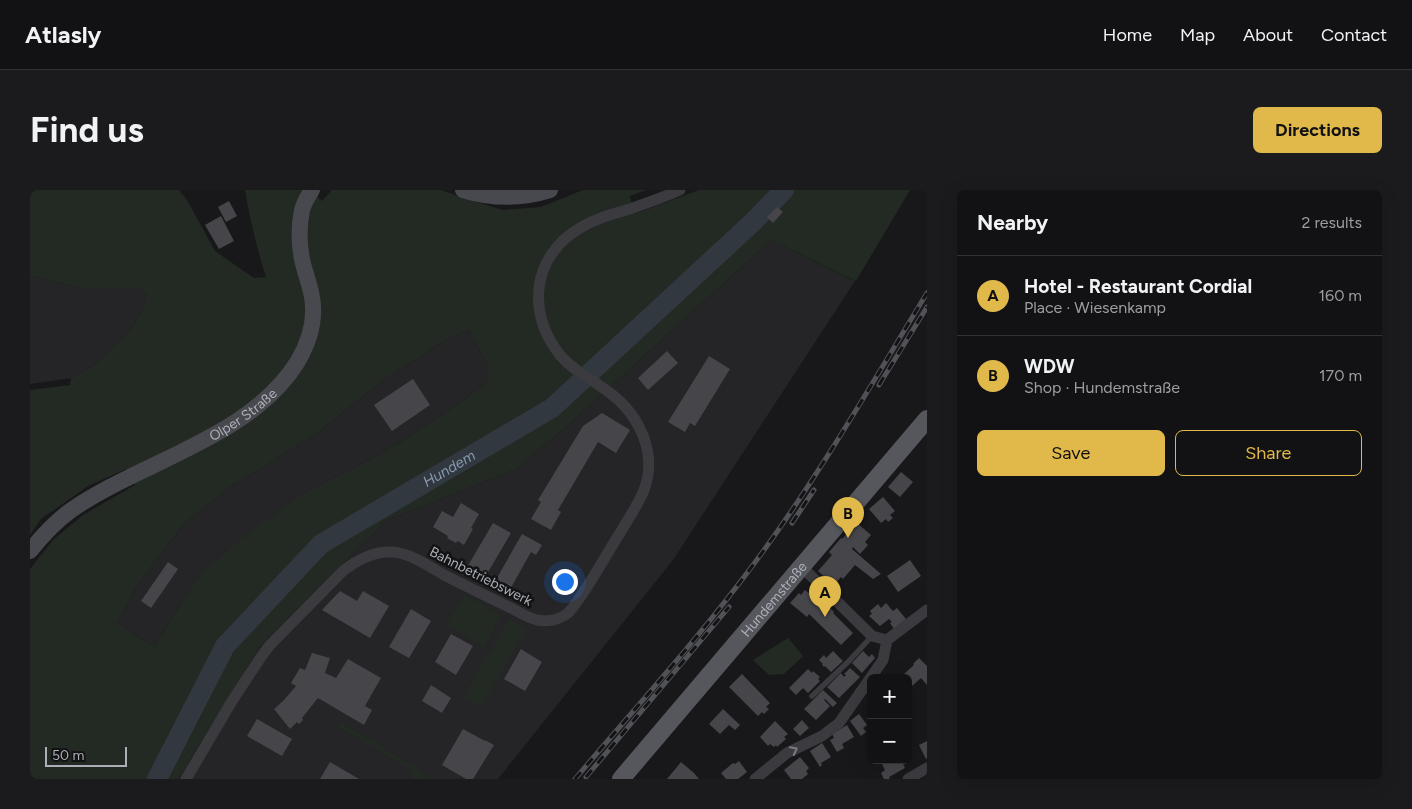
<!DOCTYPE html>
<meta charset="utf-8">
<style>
body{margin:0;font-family:Figtree,sans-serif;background:#1b1b1d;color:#f1f3f6}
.controls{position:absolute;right:15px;bottom:15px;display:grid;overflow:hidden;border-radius:8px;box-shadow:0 5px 20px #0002}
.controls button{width:45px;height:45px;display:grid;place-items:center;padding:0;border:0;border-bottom:1px solid #313234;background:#121214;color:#f1f3f6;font:25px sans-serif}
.scale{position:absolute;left:15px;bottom:12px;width:82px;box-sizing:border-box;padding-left:5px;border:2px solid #acafb8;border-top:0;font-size:14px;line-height:18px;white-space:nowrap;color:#acafb8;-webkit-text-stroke:4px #131315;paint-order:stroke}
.you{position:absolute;left:534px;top:391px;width:18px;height:18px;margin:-12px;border:4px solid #fff;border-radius:50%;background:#1a73e8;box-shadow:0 0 0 8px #1a73e833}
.badge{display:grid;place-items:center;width:32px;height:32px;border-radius:50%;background:#e1b94a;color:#111;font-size:16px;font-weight:700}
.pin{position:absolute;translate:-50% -41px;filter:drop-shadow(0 1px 2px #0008)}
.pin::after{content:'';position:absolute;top:26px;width:18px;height:15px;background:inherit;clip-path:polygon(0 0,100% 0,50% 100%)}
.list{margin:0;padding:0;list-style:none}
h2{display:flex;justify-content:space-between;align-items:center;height:65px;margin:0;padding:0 20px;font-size:21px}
h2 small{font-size:16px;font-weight:400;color:#9c9ea0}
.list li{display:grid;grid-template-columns:32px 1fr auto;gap:15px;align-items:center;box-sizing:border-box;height:80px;padding:0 20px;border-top:1px solid #313234}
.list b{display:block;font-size:19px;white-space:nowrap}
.list p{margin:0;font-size:16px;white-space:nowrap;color:#9c9ea0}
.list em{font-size:16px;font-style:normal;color:#9c9ea0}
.actions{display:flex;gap:10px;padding:15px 20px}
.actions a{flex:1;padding:11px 0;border:1px solid #e1b94a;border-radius:8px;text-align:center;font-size:18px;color:#e1b94a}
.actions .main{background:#e1b94a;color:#111}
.map{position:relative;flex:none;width:897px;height:589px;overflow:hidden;border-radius:8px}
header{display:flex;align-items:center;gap:30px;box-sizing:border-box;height:70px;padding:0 25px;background:#121214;border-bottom:1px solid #313234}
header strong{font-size:24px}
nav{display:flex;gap:28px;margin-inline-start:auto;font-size:18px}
.intro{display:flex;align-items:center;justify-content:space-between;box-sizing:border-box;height:120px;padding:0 30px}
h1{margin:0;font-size:35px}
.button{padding:12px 22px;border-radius:8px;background:#e1b94a;color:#111;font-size:18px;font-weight:700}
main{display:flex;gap:30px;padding:0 30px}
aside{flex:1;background:#121214;border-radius:8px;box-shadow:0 5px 20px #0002}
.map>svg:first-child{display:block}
</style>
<header>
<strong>Atlasly</strong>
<nav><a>Home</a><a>Map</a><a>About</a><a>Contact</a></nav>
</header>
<div class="intro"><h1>Find us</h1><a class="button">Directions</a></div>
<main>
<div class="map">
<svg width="897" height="589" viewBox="0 0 897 589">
<rect width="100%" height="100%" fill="#18181a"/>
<path fill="#252427" d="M741 50 825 91 643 370 468 589H148L231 455 357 330 486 279 536 237Z
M0 84 3 86 52 98H110L117 106 113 121 101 139 63 176 41 188 0 194Z
M438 140 458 176V191L431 212 369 253 322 279 277 301 150 415 124 457 87 433 107 395 154 334 203 295 283 246 352 191 414 151Z"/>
<path fill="#232a24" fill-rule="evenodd" d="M0 0H149L157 10 185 61 224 88 236 87C227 59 220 29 215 0H280L292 11 302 0H411L433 8 473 20 511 17 553 0H616L600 6 604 24 669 0H880L826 91 741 50 536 237 486 279 357 330 231 455 148 589H0V379L23 350 53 325 105 295 96 279 58 296 11 329 0 345V200L40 195 41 188 63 176 101 139 113 121 117 106 110 98H52L3 86 0 84ZM438 140 458 176V191L431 212 369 253 322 279 277 301 212 348 172 384 150 415 124 457 87 433 107 395 154 334 203 295 283 246 352 191 414 151Z
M434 404 471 425 454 458 416 435Z
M479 429 497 439 451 517 433 507Z
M758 448 773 466 754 484 739 485 723 470Z
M310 532 399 585 396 589H380L384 582 308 536Z"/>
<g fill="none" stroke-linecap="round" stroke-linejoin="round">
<path stroke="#31383f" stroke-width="20" id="s1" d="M127 589 195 456 291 354 522 218 724 31 754 0"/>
</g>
<path fill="#46454a" d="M199 11 207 26 196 32 188 17Z
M747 17 753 22 743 33 737 27Z
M191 26 204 51 189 59 175 35Z
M637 161 648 173 618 200 608 188Z
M679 166 700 179 665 236 660 233 655 242 638 232Z
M383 189 400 215 362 241 344 215Z
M572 223 600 240 586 263 568 252 528 320 531 322 521 340 501 329 511 312 508 310 553 236Z
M871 282 883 292 870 307 858 297Z
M853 307 865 321 860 325 863 328 858 332 856 329 851 333 839 319Z
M431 313 449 324 441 338 443 339 434 355 428 351 426 353 417 348 418 346 403 337 412 321 423 327Z
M463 333 481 343 454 389 445 384 442 385 440 384V381L436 379Z
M827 333 841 345 835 352 838 355 830 364 823 357 822 359 851 384 843 389 825 375 813 389 811 387 804 395 788 381 802 365 799 362 811 348 812 349Z
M492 344 512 355 506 365 501 362 478 403 463 395Z
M880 370 891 386 868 402 857 386Z
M138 372 148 379 121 418 111 411Z
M775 400 779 403 781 401 796 416 797 415 804 422 803 423 823 443 811 455 779 424 777 427 760 413 769 403 771 405Z
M310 401 327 411 333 401 359 416 340 448 292 420Z
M856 413 863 421 867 418 876 429 864 439 860 433 862 432 859 429 850 436 839 426 842 424 840 421 848 414 851 418Z
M381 419 401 431 379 468 359 457Z
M421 444 443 456 426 485 405 472Z
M491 459 512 472 495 501 474 489Z
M803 461 813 471 801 482 795 476 794 477 792 475 793 474 789 470 794 465 796 468Z
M833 461 839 467 842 464 845 468 832 483 822 473Z
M282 463 300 468 295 483 306 488 318 469 351 488 335 516 342 520 334 535 288 508 272 528 273 530 269 534 267 532 260 539 244 519 254 510 266 496 261 493 270 478 275 480Z
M889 468 897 476V495L891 488 882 496 878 491V488L874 484 884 475 883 474Z
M820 478 830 487 809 508 797 497 811 483 814 487 816 485 814 484Z
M778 479 782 483 783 481 790 487 788 489 790 491 778 503 773 498 766 505 759 498Z
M712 484 740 513 736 517 739 519 734 524 732 522 728 526 699 497Z
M401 495 421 508 412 523 392 511Z
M793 500 807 513 803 517 795 509 794 510 800 516 786 530 774 519Z
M693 519 710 535 705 540 699 535 690 544 679 534Z
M829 524 837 535 833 538 836 542 831 546 820 531Z
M227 529 262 549 252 566 217 546Z
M772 530 779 538 770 546 763 539Z
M745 531 758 544 754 547 756 549 747 557 746 555 744 557 740 554 738 556 730 547Z
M817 535 824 547 812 554 814 558 807 562 800 550 804 548 802 544Z
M433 539 455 551V550L464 555 443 589H436L412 575Z
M897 551V568L896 569 889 555Z
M792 553 801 567 791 573 792 575 790 577 780 561Z
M770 567 779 578 776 581 778 584 772 589H761L754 580Z
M859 570H871L875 578 859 587 860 588 859 589H854L851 583 855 580 852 574Z
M709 571 717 582 708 589H696L691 583 703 573 705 574Z
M300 572 329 589H290Z
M651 572 664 583 669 589H637Z"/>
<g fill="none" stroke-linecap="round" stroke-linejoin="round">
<path stroke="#3a3a3f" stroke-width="5.5" d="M782 506 819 471 842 446"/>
<path stroke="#3a3a3f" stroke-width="11" d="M857 450 897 420
M156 589 202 511 231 467 240 455 313 381C327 370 343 361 362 362 380 363 399 376 414 385 436 396 458 407 481 418 489 422 498 428 507 430 518 432 529 430 538 423 544 417 548 410 553 403 566 384 577 363 590 343 598 329 608 315 614 300 628 263 609 225 580 203 564 190 543 181 530 165 496 123 502 66 550 38 566 28 583 24 600 19 617 13 634 7 650 0
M725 589 757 563 792 546 809 533 853 470 857 450 842 446 772 377
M878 589 897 578"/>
<g stroke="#48494e" stroke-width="16">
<path d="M433 0C462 9 491 9 520 0"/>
<path id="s2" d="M0 361C12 346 25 332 40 321 111 271 221 248 268 171 278 154 284 136 283 117 283 100 275 85 272 69 269 54 269 35 272 20 274 13 278 6 282 0"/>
</g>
<path stroke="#56575d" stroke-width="18" id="s3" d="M591 589 897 229"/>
<defs>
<path id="rail" d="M849 195 897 117
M762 333 784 300
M556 587 699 417
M545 589C606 517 670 447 726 371 789 286 842 193 897 103"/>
</defs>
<use href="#rail" stroke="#515257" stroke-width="5"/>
<use href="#rail" stroke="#131315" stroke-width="3" stroke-dasharray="9" stroke-linecap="butt"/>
</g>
<defs><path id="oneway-chevron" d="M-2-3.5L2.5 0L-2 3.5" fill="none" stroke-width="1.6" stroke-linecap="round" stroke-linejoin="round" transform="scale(1.25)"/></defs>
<use stroke="#797a82" href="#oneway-chevron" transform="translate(764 560) rotate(-27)"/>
<g text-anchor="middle" stroke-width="5" stroke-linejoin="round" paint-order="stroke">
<g font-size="14" fill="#acafb8" stroke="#131315">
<text dy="5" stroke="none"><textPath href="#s2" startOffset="255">Olper Straße</textPath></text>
<text transform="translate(451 386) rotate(27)" y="5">Bahnbetriebswerk</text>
<text dy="5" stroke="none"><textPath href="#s3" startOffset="236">Hundemstraße</textPath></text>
</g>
<g font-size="15" font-style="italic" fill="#8799b0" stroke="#131315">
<text dy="5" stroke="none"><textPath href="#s1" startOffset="438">Hundem</textPath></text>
</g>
</g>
</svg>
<div class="controls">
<button>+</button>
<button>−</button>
</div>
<div class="scale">50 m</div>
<div class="you"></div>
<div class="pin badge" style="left:795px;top:427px">A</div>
<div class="pin badge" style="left:818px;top:348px">B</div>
</div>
<aside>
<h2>Nearby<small>2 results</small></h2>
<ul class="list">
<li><span class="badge">A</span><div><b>Hotel - Restaurant Cordial</b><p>Place · Wiesenkamp</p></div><em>160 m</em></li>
<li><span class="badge">B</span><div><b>WDW</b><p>Shop · Hundemstraße</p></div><em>170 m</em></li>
</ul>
<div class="actions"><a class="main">Save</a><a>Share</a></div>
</aside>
</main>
